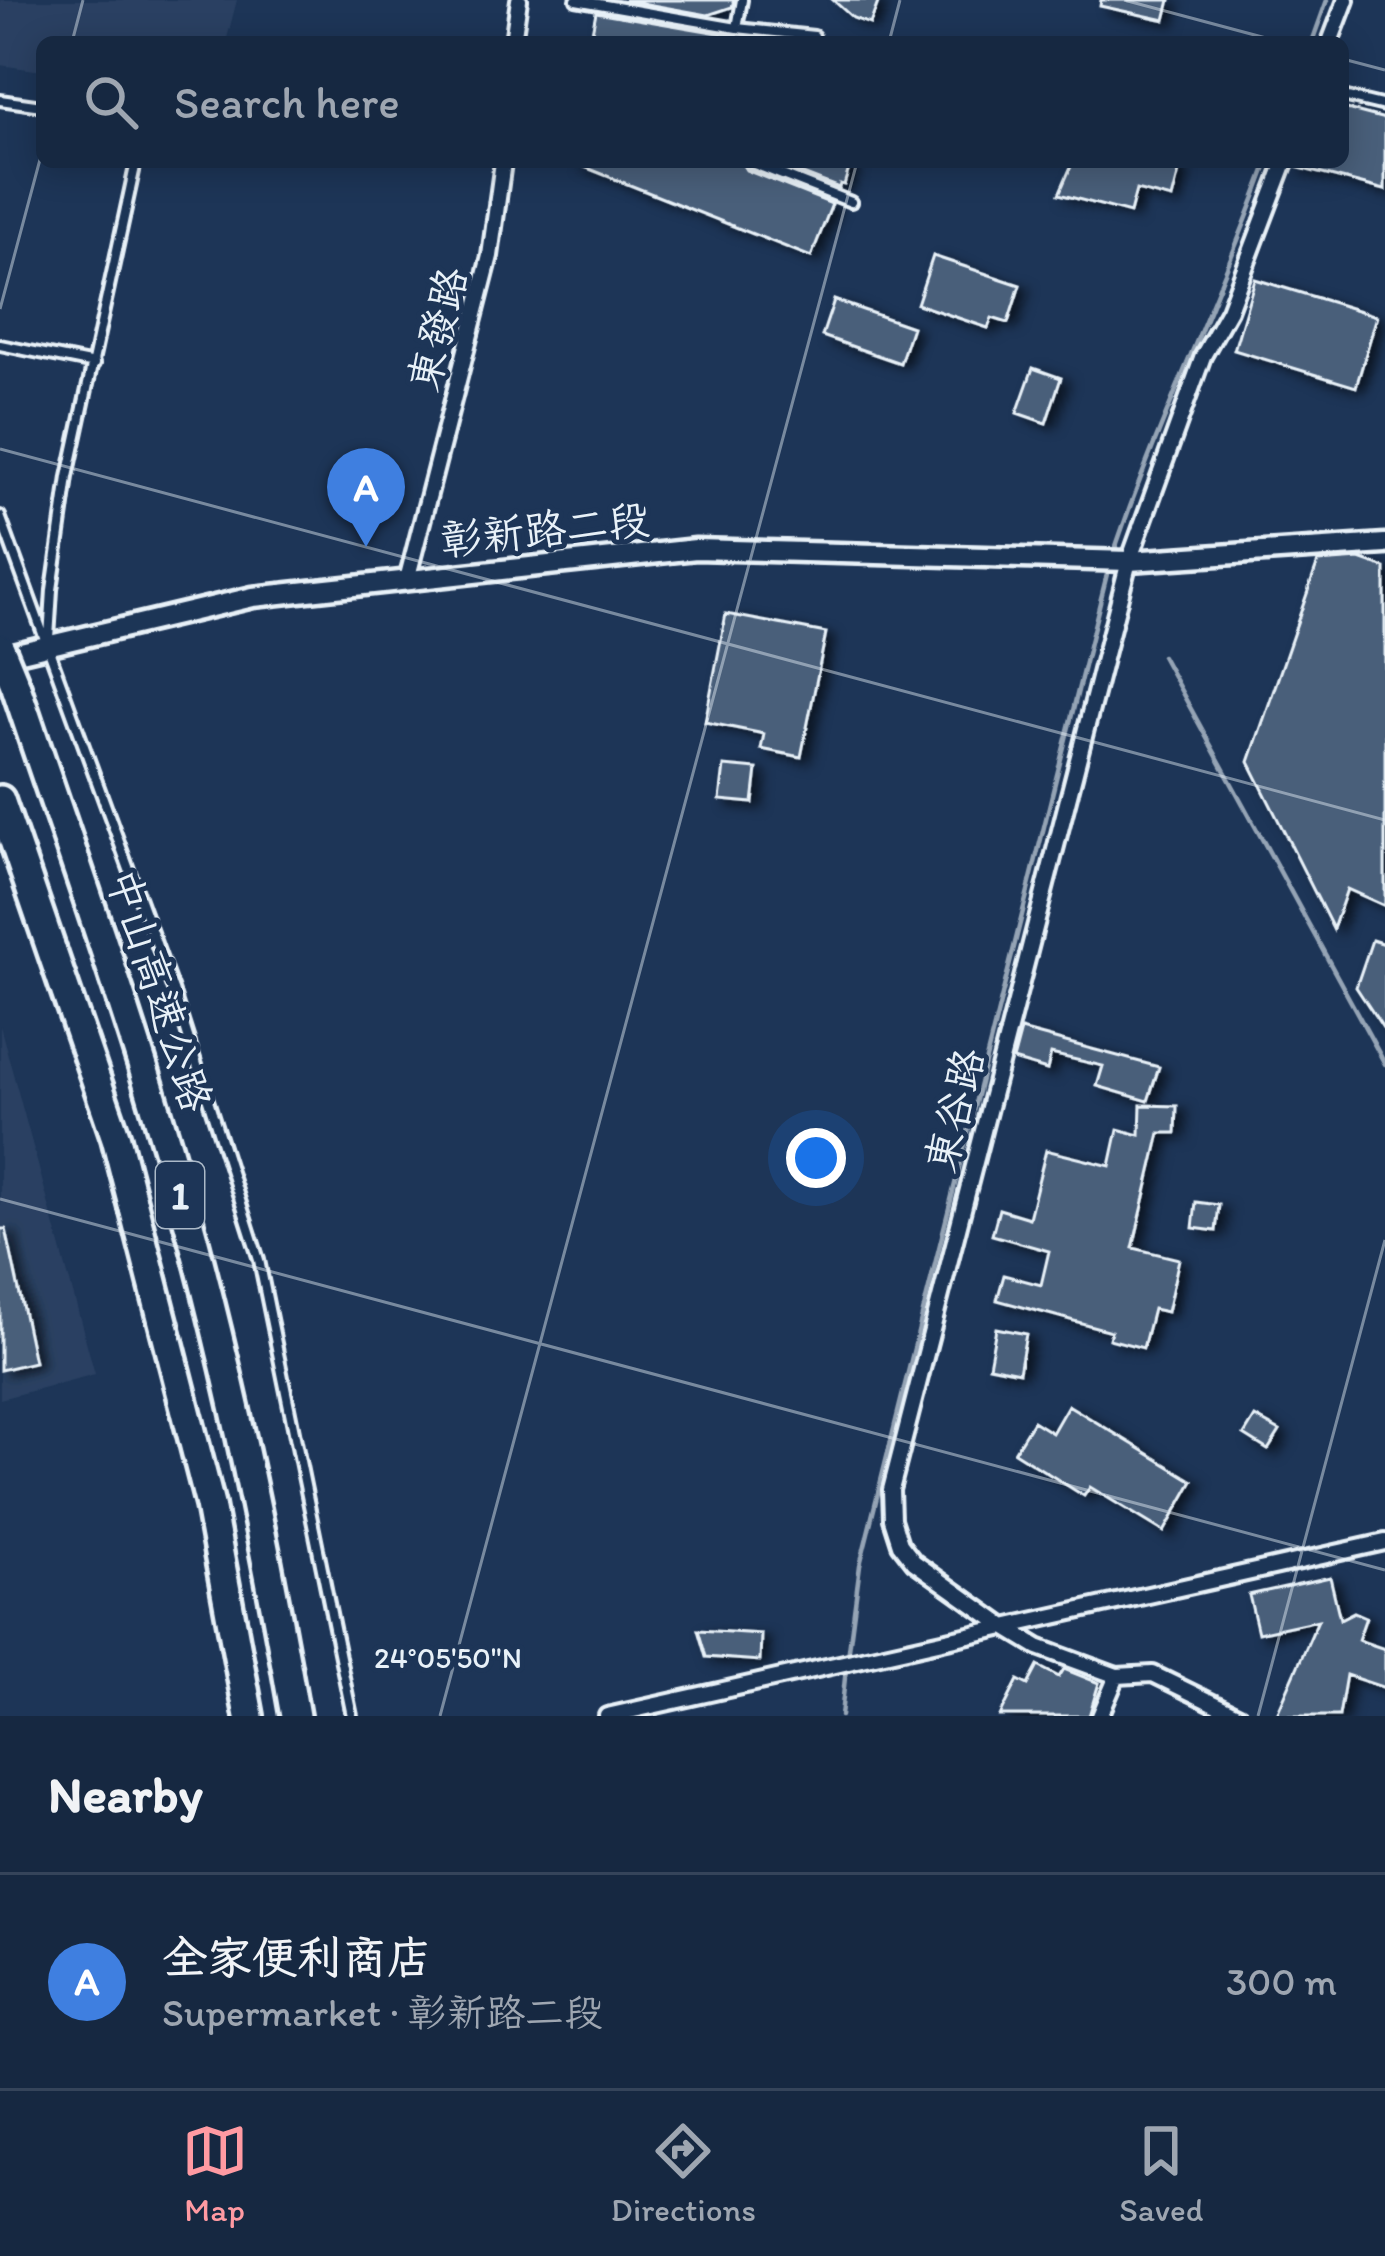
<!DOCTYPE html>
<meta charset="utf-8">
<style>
body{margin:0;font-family:Itim,"LXGW WenKai TC",sans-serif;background:#23344c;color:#f1f3f6}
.you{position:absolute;left:816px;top:1158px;width:42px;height:42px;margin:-30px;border:9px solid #fff;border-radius:50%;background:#1a73e8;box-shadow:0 0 0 18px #1a73e833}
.badge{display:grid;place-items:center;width:78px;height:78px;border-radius:50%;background:#ff9aa2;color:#fff;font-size:39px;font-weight:700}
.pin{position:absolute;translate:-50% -99px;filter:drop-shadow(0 3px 6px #0008)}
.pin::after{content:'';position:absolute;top:63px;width:42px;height:36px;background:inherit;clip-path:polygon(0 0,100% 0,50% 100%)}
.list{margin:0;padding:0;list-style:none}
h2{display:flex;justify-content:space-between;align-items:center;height:156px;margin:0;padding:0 48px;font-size:51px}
h2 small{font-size:39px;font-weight:400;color:#9ea6b1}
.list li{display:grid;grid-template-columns:78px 1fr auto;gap:36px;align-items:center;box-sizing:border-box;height:216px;padding:0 48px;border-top:3px solid #35445a}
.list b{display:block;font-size:45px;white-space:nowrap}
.list p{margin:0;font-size:39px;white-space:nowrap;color:#9ea6b1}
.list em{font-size:39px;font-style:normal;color:#9ea6b1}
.icon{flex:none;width:66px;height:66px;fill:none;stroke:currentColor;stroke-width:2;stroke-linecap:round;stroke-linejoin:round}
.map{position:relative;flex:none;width:1385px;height:1716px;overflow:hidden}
.search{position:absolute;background:#162841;box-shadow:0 6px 30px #0003;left:36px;right:36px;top:36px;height:132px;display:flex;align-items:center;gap:30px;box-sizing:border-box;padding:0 42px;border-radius:18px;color:#9ea6b1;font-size:45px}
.sheet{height:372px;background:#162841}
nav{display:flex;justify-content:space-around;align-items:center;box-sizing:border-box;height:168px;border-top:3px solid #35445a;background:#162841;font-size:33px;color:#9ea6b1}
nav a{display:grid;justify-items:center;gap:6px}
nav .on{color:#ff9aa2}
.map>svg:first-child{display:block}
</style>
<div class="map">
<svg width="1385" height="1716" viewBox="0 0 1385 1716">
<defs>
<filter id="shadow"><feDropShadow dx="8" dy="4.5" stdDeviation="6" flood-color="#0009"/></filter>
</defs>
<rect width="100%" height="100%" fill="#1d3557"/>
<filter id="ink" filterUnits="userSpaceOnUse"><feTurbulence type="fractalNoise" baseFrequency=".00833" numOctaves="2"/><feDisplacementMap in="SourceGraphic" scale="24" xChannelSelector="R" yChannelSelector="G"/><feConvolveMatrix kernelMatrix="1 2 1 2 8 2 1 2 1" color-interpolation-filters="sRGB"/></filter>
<g filter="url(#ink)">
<path fill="#2a4162" d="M0 0H237L226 42H42V71L0 65Z
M0 1026 95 1374 0 1399Z"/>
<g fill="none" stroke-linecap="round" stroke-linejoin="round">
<path stroke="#95a4b5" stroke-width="4.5" d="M1312 42 1327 0
M1113 555C1158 421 1220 295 1268 162
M1162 656 1385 1064
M848 1657 860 1565 1109 566
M841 1716 846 1668"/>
</g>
<path fill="#495e7a" stroke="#e8f1f8" stroke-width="3" filter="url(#shadow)" d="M624 0H734L732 7 708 15Z
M833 0H879L870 24 853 18Z
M1101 0H1170L1165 20 1100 6Z
M596 12 736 36V42H590Z
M1343 108 1385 119V190L1295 167 1296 162H1343Z
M572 162H741L746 170 832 204 811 257Z
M772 162H851L844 185 840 184 839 188Z
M1073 162H1158L1180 168 1172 199 1136 190 1130 213 1059 194Z
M933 256 1020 285 1008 323 992 318 988 328 917 304Z
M1255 279 1377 316 1356 387 1234 350Z
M834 300 912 327 900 363 822 336Z
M1033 368 1061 378 1046 423 1017 413Z
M1360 559 1385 568V906L1347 889 1333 929 1249 762 1318 562Z
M726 614 826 633 801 757 761 749 764 734 705 722Z
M724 766 757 769 753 803 720 800Z
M1372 940 1385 944V1031L1356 987Z
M1021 1030 1159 1067 1148 1101 1097 1086 1103 1066 1051 1054 1047 1070 1013 1060Z
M1141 1105 1177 1106 1176 1133H1160L1133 1248 1179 1259 1167 1312 1153 1309 1143 1348 1109 1339 1111 1331 997 1300 1004 1275 1041 1285 1049 1251 992 1235 999 1209 1029 1218 1046 1150 1110 1166 1118 1129 1140 1135Z
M1196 1202 1219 1205 1216 1231 1193 1228Z
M0 1229H6L34 1362 0 1370Z
M996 1328 1026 1334 1019 1372 989 1366Z
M1068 1405 1193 1481 1164 1532 1090 1487 1084 1496 1014 1452 1033 1421 1052 1433Z
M1255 1417 1280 1431 1268 1450 1244 1435Z
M1330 1577 1340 1619 1354 1612 1366 1617 1358 1640 1385 1649V1688L1346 1675 1339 1716H1276L1318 1620 1258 1633 1249 1595Z
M698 1630 761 1634 760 1661 706 1657Z
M1038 1666 1059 1677 1064 1669 1099 1683 1089 1716H1000L1018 1680 1028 1685Z"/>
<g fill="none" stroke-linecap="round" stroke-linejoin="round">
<defs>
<path id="service" d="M576 0 737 28 814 36
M737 28 742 0
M1343 96 1385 106
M0 100 42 106
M749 162 851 202
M0 345 94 364
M0 516 173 990 259 1260 352 1716
M49 638 52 590 68 477 136 162"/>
<path id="minor" d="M513 42 519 0
M1330 42 1346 0
M407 580 490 256 503 162
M607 1716 1385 1542
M1100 1716 1117 1676
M1239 1716 1153 1674 1117 1676 1038 1647 1005 1627 914 1562 900 1544 892 1519 891 1490 1129 561 1203 356 1229 310 1285 162"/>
<path id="tertiary" d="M0 657 253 597 696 549 1129 561 1385 544"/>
<path id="motorway" d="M16 687C62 825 112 963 154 1103 216 1303 259 1509 295 1716
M0 800 116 1138 210 1505 249 1716"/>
</defs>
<use href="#service" stroke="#e8f1f8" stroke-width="16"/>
<use href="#minor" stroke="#e8f1f8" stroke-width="22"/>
<use href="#tertiary" stroke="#e8f1f8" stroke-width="27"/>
<use href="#motorway" stroke="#e8f1f8" stroke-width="36"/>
<use href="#service" stroke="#1d3557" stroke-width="8"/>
<use href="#minor" stroke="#1d3557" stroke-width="14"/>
<use href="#tertiary" stroke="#1d3557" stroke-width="18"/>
<use href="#motorway" stroke="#1d3557" stroke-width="27"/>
<defs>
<path id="motorway-bridge" d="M0 648 16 687"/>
</defs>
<use href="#motorway-bridge" stroke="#e8f1f8" stroke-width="36" stroke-linecap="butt"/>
<use href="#motorway-bridge" stroke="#1d3557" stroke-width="27"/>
</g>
</g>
<path fill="none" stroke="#e8f1f8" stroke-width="3" stroke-opacity="0.45" d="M1124 0 1281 42M72 42 83 0M889 42 900 0M1343 59 1385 70M0 309 42 152M0 449 1385 820M0 1199 1385 1570M440 1716 857 162M1258 1716 1385 1240"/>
<g text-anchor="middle" stroke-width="10" stroke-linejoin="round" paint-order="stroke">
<rect fill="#1d3557" stroke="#abb9c8" stroke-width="3" x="156" y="1162" width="48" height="66" rx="9"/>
<g font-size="39" font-weight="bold" fill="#e8f1f8">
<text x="180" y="1209">1</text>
</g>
<g font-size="42" fill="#e8f1f8" stroke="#1d3557">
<text transform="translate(437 329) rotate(-76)" y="15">東發路</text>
<text transform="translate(545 529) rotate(-6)" y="15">彰新路二段</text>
<text transform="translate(160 990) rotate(72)" y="15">中山高速公路</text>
<text transform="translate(954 1110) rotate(-76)" y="15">東谷路</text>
</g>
</g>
<g font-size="30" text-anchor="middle" fill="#e8f1f8" stroke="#1d3557" stroke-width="10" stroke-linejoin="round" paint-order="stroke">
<text x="448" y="1668">24°05'50"N</text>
</g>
</svg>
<div class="you"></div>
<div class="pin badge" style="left:366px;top:547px;background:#3f7fe0">A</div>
<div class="search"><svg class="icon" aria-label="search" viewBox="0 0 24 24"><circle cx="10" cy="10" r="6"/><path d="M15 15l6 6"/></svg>Search here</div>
</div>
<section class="sheet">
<h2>Nearby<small></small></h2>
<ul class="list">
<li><span class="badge" style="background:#3f7fe0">A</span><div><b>全家便利商店</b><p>Supermarket · 彰新路二段</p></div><em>300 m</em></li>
</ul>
</section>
<nav>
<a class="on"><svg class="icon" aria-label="map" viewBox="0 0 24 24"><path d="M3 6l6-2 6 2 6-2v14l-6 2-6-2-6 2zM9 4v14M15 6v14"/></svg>Map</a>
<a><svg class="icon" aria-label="directions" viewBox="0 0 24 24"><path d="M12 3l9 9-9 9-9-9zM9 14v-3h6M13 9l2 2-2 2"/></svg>Directions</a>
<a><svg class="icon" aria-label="saved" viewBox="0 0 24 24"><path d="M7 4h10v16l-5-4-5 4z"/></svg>Saved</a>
</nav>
